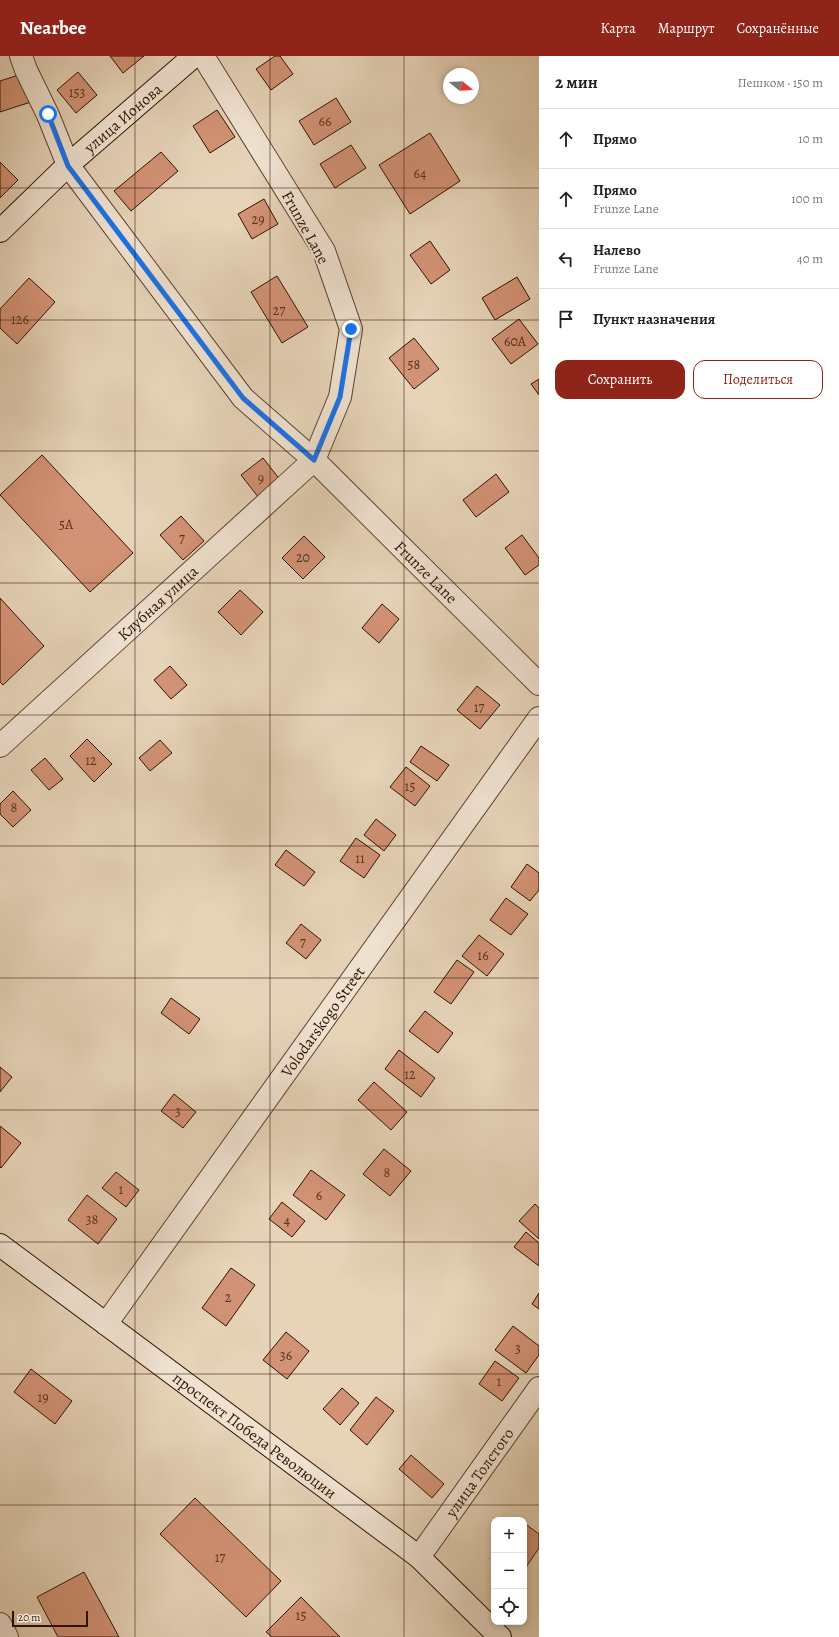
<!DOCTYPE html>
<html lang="ru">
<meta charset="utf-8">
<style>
body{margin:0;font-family:Alegreya,serif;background:#f6f6f6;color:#222}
.controls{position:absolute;right:12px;bottom:12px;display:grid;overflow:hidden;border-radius:8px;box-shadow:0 2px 6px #0003}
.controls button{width:36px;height:36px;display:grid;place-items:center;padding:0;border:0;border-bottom:1px solid #e0e0e0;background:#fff;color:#222;font:20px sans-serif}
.compass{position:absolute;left:443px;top:12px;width:36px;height:36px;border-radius:50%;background:#fff;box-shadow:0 2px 6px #0003;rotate:108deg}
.scale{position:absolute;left:12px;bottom:10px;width:76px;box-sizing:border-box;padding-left:4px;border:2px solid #301300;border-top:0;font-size:11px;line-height:14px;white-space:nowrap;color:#301300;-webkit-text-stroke:3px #efe2d1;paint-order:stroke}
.stop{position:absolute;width:12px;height:12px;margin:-9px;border:3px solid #1a73e8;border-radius:50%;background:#fff}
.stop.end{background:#1a73e8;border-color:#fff;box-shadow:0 1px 4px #0008}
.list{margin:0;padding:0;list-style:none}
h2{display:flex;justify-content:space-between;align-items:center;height:52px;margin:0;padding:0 16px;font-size:17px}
h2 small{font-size:13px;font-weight:400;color:#767676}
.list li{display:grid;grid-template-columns:26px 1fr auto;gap:12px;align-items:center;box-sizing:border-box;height:60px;padding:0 16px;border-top:1px solid #e0e0e0}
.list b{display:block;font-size:15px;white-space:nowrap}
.list p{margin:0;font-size:13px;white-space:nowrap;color:#767676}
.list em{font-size:13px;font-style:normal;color:#767676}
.actions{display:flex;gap:8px;padding:12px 16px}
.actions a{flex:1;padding:9px 0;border:1px solid #8f2418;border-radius:12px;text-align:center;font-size:14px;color:#8f2418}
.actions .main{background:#8f2418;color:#fff}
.icon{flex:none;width:22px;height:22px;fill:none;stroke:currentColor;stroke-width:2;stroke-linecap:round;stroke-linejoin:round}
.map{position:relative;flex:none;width:539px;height:1581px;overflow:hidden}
header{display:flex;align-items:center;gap:24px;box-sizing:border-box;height:56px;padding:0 20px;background:#8f2418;color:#fff}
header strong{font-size:19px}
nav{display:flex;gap:22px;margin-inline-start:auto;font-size:14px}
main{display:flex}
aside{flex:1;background:#fff}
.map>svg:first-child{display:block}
</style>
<header>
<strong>Nearbee</strong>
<nav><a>Карта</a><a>Маршрут</a><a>Сохранённые</a></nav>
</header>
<main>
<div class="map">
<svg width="539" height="1581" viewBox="0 0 539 1581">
<rect width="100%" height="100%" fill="#e6d3b8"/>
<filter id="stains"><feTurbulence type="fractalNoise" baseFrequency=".005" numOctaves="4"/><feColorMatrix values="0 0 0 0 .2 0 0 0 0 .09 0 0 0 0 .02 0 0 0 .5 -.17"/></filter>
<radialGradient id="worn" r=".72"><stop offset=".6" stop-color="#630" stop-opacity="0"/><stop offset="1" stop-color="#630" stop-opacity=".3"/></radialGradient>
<path fill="#d29275" stroke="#301300" d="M110 0H144L123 17Z
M275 0H280L293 18 271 34 256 13Z
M78 16 97 39 76 57 57 34Z
M22 18 31 46 0 56V25Z
M336 42 351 66 314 89 299 65Z
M217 54 235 81 210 97 193 70Z
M430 77 460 125 410 158 379 109Z
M351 89 366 112 335 132 320 108Z
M161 96 178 115 131 155 114 135Z
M0 106 18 124 0 142Z
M264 143 278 168 252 183 238 158Z
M430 185 450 214 431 228 410 199Z
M277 220 308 271 282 287 251 236Z
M517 221 530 243 495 264 482 242Z
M29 222 55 246 17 288 0 272V253Z
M519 263 538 288 511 308 492 283Z
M414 282 439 313 414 333 389 302Z
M539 323V339L531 328Z
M42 399 133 497 90 536 0 439Z
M263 402 281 425 259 442 241 419Z
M496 418 509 436 476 461 463 444Z
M181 460 204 485 183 504 160 479Z
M522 479 539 502V509L525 519 505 492Z
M304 480 325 501 303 523 282 502Z
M240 534 263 556 241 579 218 556Z
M0 542 44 590 3 629 0 626Z
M382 548 399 563 379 587 362 572Z
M170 610 187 629 171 643 154 624Z
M477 630 500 649 480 673 457 654Z
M87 683 112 708 94 726 70 700Z
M160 684 172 697 150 715 139 702Z
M421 690 449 709 437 725 410 706Z
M45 702 63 723 49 734 31 714Z
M406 711 430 730 415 750 390 731Z
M13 735 31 754 13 771 0 758V748Z
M376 763 396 779 384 795 364 779Z
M356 782 380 799 364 822 340 805Z
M286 794 315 816 304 830 275 809Z
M527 808 539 817V834L530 845 511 831Z
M506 842 528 858 511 879 490 864Z
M301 868 321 884 306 903 286 887Z
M479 879 504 898 487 920 462 900Z
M457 904 474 916 451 948 434 936Z
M171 942 200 963 189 978 161 957Z
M425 955 453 977 438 997 409 975Z
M399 994 435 1022 421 1041 385 1013Z
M0 1011 12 1021 0 1036Z
M374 1026 407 1056 391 1074 358 1044Z
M174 1038 196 1056 183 1072 161 1055Z
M0 1070 21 1087 1 1112 0 1111Z
M384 1093 411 1115 390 1140 363 1118Z
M311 1114 345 1139 326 1164 293 1139Z
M116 1116 139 1134 126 1151 102 1132Z
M87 1139 117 1163 98 1188 68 1164Z
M282 1146 305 1165 292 1181 269 1163Z
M535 1148 539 1152V1183L519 1165Z
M526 1176 539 1187V1210L514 1191Z
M231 1212 255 1229 226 1270 202 1252Z
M539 1237V1253L532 1248Z
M513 1270 539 1290V1299L526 1317 495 1294Z
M286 1276 309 1295 287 1323 263 1304Z
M495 1305 519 1322 502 1345 479 1328Z
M31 1313 72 1345 55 1368 14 1336Z
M342 1332 359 1347 340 1369 323 1353Z
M376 1341 394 1355 367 1389 350 1374Z
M411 1399 444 1428 432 1442 399 1413Z
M195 1442 281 1525 246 1561 160 1478Z
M524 1467 539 1478V1492L526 1511 524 1509Z
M84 1516 119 1581H58L37 1541Z
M301 1541 340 1581H272L266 1576Z"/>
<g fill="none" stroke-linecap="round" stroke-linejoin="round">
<defs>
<g id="street">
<path id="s1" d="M21 0 26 14 48 59 68 109 243 342 314 404 539 628"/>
<path id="s2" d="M0 690 314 404 340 341 351 273 324 195 203 0"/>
<path id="s3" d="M106 1268 539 662"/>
<path id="s4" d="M419 1501 539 1332"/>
<path d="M0 1568 7 1581"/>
</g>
<g id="secondary">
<path id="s5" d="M0 175 68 109 194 0"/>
<path id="s6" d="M0 1189 419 1501 500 1581"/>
</g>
</defs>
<use href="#street" stroke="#5e432e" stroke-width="24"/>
<use href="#secondary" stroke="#301300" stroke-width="24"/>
<use href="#street" stroke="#efe2d1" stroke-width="22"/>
<use href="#secondary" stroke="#efe2d1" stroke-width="22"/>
</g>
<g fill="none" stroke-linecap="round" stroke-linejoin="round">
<path stroke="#1a73e8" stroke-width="5" d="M48 58 68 110 243 342 314 404 340 341 351 273"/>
</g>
<path fill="none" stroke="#301300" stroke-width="1" stroke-opacity="0.55" d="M135 0V1581M270 0V1581M404 0V1581M0 132H539M0 264H539M0 395H539M0 527H539M0 659H539M0 790H539M0 922H539M0 1054H539M0 1186H539M0 1318H539M0 1449H539"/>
<g text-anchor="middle" stroke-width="4" stroke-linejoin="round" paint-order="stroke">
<g font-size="14" fill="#58331d">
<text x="77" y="41">153</text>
<text x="325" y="70">66</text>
<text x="420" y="122">64</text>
<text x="258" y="168">29</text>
<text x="279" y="259">27</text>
<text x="20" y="268">126</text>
<text x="515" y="290">60А</text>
<text x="414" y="313">58</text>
<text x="261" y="427">9</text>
<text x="66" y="473">5А</text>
<text x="182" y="487">7</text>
<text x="303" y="506">20</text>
<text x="479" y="656">17</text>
<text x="91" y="709">12</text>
<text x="410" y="735">15</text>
<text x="14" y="756">8</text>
<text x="360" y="807">11</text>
<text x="303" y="891">7</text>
<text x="483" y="904">16</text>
<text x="410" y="1023">12</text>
<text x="178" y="1060">3</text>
<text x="387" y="1121">8</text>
<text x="121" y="1138">1</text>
<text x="319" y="1144">6</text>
<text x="92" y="1168">38</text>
<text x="287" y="1169">4</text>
<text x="228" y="1246">2</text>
<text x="518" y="1297">3</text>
<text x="286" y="1304">36</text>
<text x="499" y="1330">1</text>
<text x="43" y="1346">19</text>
<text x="220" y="1506">17</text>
<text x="301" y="1564">15</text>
</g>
<g font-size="16" fill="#301300" stroke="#efe2d1">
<text dy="6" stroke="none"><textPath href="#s5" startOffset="167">улица Ионова</textPath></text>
<text transform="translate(306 171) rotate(61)" y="6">Frunze Lane</text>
<text dy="6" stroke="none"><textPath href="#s1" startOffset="663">Frunze Lane</textPath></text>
<text dy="6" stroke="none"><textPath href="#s2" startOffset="213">Клубная улица</textPath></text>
<text dy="6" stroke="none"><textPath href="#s3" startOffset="372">Volodarskogo Street</textPath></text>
<text dy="6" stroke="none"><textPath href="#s6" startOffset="318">проспект Победа Революции</textPath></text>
<text dy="6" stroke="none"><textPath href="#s4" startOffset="104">улица Толстого</textPath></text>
</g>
</g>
<rect width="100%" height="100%" filter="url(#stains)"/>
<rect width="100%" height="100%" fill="url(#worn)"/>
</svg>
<div class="controls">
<button>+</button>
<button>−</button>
<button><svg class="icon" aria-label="locate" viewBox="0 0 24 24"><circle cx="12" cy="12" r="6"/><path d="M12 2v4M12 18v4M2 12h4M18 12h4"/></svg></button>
</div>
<svg class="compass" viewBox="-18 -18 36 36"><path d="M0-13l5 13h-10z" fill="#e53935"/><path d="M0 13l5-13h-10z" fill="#767676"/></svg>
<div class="scale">20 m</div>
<div class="stop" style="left:48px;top:58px"></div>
<div class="stop end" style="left:351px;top:273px"></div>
</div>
<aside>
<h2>2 мин<small>Пешком · 150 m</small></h2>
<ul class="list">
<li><svg class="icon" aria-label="ahead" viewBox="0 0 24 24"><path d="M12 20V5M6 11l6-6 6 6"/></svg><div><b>Прямо</b></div><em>10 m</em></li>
<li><svg class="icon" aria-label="ahead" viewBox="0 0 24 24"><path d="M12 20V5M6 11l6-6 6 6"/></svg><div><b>Прямо</b><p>Frunze Lane</p></div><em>100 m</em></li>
<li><svg class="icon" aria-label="left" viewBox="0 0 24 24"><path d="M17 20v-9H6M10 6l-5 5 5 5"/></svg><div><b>Налево</b><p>Frunze Lane</p></div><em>40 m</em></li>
<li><svg class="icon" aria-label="arrive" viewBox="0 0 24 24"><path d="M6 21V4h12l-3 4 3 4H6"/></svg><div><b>Пункт назначения</b></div></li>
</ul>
<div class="actions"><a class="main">Сохранить</a><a>Поделиться</a></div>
</aside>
</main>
